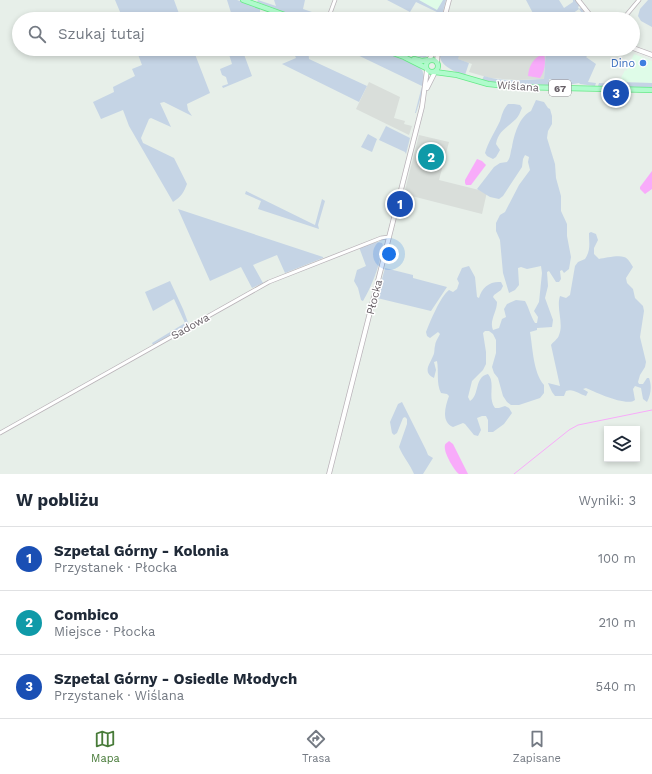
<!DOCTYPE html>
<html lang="pl">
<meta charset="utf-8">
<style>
body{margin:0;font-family:"Work Sans",sans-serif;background:#f2f2f3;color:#1f2937}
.controls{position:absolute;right:12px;bottom:12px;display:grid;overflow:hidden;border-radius:0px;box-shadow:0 2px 6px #0003}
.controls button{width:36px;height:36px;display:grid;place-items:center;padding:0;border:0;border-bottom:1px solid #e0e1e3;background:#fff;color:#1f2937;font:20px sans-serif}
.you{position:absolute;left:389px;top:254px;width:14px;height:14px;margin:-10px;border:3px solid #fff;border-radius:50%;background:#1a73e8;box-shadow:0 0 0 6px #1a73e833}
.badge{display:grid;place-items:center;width:26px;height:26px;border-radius:50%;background:#487b39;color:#fff;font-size:13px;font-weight:700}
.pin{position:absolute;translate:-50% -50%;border:2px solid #fff;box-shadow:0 1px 4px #0006}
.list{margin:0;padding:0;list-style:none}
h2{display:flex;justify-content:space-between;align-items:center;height:52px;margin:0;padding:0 16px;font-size:17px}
h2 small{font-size:13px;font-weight:400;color:#747a83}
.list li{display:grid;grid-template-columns:26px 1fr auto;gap:12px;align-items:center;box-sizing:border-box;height:64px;padding:0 16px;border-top:1px solid #e0e1e3}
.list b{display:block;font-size:15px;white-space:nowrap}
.list p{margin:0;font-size:13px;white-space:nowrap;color:#747a83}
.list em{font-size:13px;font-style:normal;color:#747a83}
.icon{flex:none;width:22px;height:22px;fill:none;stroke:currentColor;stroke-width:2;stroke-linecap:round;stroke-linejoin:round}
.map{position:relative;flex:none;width:652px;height:474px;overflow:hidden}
.search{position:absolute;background:#fff;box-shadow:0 2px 6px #0003;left:12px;right:12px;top:12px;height:44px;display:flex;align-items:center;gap:10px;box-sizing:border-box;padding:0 14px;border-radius:22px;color:#747a83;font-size:15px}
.sheet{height:244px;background:#fff}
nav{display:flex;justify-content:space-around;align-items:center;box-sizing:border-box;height:56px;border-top:1px solid #e0e1e3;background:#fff;font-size:11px;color:#747a83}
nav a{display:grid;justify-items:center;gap:2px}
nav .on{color:#487b39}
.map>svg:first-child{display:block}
</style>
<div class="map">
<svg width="652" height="474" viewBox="0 0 652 474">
<rect width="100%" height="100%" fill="#e7efe9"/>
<path fill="#dffce8" d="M417 0H445L441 14Z
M634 54 652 61V83L619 82 625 70 626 71Z"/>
<path fill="#d9deda" d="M461 49H546L544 79 517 80 490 78 469 72 472 64 457 59Z
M369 82 400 97 394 118 405 121 404 124 412 126 409 135 356 109Z
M419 135 449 142 439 180 487 192 482 214 404 194Z"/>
<path fill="#c5d4e5" d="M115 0H174L181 19H123Z
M227 0H237L260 8V12L247 17V19H233Z
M258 0 276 6 274 0H305L303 9 324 16 327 15 326 19H303L257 2Z
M387 0H419L437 10 443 0H446L441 19H440L441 14 416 2 410 12Z
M526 0H559L564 8 573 2V0H576L580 5 578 7 579 9 581 8 584 12 582 13 579 9 569 16 571 19H536Z
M648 0H652V27L641 21 638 16 640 9Z
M136 49H193L210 93 187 104 188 110 192 116 164 102 160 103 171 127 151 118 149 119 141 138 143 143 174 158 187 184C184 192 181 197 173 202L129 126 123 110 101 119 93 102 114 92 113 87 135 76 132 69 142 65Z
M234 49H242L252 76 223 88 222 86 228 84 226 77 222 75 220 69 232 64 228 51Z
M292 49H308L309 59 367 86 359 102 282 64 296 58Z
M345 49H377L418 66C420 68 423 70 423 73 426 82 419 104 416 113H415L422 86Z
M420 49H432L429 55 424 58 403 52 404 50 418 55Z
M440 49H461L458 59 469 63 465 75C461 75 458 73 454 71 444 66 438 61 440 49Z
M546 49H571L574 55 581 51 589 49 593 51 586 57 596 64 588 82 596 83 595 86 580 84 579 83 568 85H551L552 80 549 79V85L499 83 482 80 484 76C503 82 524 80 544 79Z
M619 82 652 83V88L598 86 599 83 618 84Z
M536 100 544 102 548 108 550 109 552 116V124L548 131 547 138 555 164 556 178 561 196V211L567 224V236L571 257 569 269 564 273 562 270 560 271 561 279 559 282H556L549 271 547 272 548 286 545 298 553 320 552 327 537 328V330L530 332C533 349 533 372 544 385V393L540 398 519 405H511L507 402 503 396 498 378 494 373 492 367 496 353V340L493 334 489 331H485L483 333 486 352V364L483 370 472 381 468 397 470 401C480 395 474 377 488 374 496 383 487 397 495 408H499L505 406 509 408 512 413 504 424 493 432H488V420L486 416H482L477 418 481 430 478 436 474 435 465 424 463 423 453 427C441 422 445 407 449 396L447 394 441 393C436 383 439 372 437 361L434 362 436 370 434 378C422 372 430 364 433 356 435 353 434 349 435 346 435 342 438 338 440 334L438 332 430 338 427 336 426 332C431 320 440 297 449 290L453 292 457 289 459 283 457 279 462 268 469 266 475 277 477 297 479 298C482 287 490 281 501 282L503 286 501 290 494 295 493 297 497 302C497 312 489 321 493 330L499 328 502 319 506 317 504 309 507 304 516 300 525 301C529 308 531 317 535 323H537L538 317 534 311 539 302 542 273 541 266 527 269 521 267 518 268 519 285 515 290 509 293 503 273 500 240 496 231V223L500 215 505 212 519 185 530 170 528 162 529 157 525 155 523 159 522 167 503 196 499 199 490 197 477 189 494 167 500 163 507 162C511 157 510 153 512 147 514 135 519 117 531 111Z
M514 104 520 105 522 108C520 112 519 116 516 119 508 127 498 131 496 144L500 150 496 157 493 159 487 156 485 153C488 142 495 132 500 121 502 115 503 109 508 104Z
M386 126 410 138 406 154 405 152 379 140Z
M368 134 377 139 372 152 361 147Z
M246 191 315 225 322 199 325 201 318 225 319 229 258 209 261 201 245 194Z
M178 209 323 257V258L285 273 277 255 253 265 263 283 252 288 241 267 210 281Z
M591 232 596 234 598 240 594 248V254L599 259C605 258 618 255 624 257 628 258 631 264 633 267L626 278 627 283 633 289 635 298 643 306 644 311 640 337 646 362 645 367 640 375 638 382 639 384H643L647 378H649C652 386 651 394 647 402L643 399 641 388 635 386 633 389 635 400C627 407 595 392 586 388L583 389 588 392 586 396C579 394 573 388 566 391L564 396H555L552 392 548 383 560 386 551 345C554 341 558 339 559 335 564 324 556 308 560 296L566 298 570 295 575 266 578 262 585 259C591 250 589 243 589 233Z
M377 242 382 243 383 245C380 264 373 284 363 301L361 300 358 288 354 281 357 270 366 266 359 247Z
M385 268 413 275V278L447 287 431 311 377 298Z
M170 281 183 309 189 325 153 345 152 343 185 323 174 299 153 311 145 292Z
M402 402 426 450 428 455 433 458 423 474H414C410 464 403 457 399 447L407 424V419L405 417 403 418 397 433 394 435 392 433 390 422 398 404Z"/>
<path fill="#f8abfa" d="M544 54C546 62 545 71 540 78L528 76C529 66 533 57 544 54Z
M477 159 482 161 486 165 471 185H466L465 183V180Z
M652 171V189L645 194 640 189V187Z
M449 441 453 444 468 474H459C454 470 443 452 445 445 445 444 448 442 449 441Z"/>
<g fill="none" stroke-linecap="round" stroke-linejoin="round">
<path stroke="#f8abfa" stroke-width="1" d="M514 474 569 430 578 425 652 410"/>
<defs>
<path id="street" d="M328 19 335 0
M623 19 639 0
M0 433 269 282 381 238 389 237"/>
<path id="secondary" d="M578 0 593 19
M444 19 449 0
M633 48 652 55
M429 60 435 49
M437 63 438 49
M427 88 435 72
M329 474 422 107 427 70"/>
<path id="primary" d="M243 0 296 19
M382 49 404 57 426 68
M414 59 422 61 429 60
M426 66a6 6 0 1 1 12 0a6 6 0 1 1-12 0Z
M435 72 457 75 488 84 518 87 652 90"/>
</defs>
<use href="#street" stroke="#bab4b9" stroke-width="4.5"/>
<use href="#secondary" stroke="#bab3b9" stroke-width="5.5"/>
<use href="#primary" stroke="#65ea87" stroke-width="6"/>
<use href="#street" stroke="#fff" stroke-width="3"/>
<use href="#secondary" stroke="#fff" stroke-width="4"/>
<use href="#primary" stroke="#b0fbcc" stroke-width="4.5"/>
</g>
<circle fill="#3f7fe0" stroke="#fff" stroke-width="1.5" cx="643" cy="63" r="4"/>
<g text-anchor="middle" stroke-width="3" stroke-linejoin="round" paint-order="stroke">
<rect fill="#fff" stroke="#948e93" stroke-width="1" x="549" y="80" width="22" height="16" rx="3"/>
<g font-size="10" font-weight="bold" fill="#665e65">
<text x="560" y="92">67</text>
</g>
<g font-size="11" fill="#366cbe" stroke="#fff" text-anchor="end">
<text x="635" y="67">Dino</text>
</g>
<g font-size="11" fill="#665e65" stroke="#fff">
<text transform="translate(518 86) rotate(4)" y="4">Wiślana</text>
<text transform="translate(374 297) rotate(-76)" y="4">Płocka</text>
<text transform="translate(190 326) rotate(-29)" y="4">Sadowa</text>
</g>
</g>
</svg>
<div class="controls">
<button><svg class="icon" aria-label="layers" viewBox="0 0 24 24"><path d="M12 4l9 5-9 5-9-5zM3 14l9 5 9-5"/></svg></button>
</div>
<div class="you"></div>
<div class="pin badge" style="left:400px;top:204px;background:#1a4fb4">1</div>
<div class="pin badge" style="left:431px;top:157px;background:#0f9aa8">2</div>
<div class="pin badge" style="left:616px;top:93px;background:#1a4fb4">3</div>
<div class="search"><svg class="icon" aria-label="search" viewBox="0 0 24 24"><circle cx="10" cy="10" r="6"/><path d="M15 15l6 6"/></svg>Szukaj tutaj</div>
</div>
<section class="sheet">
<h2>W pobliżu<small>Wyniki: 3</small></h2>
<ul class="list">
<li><span class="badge" style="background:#1a4fb4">1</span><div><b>Szpetal Górny - Kolonia</b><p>Przystanek · Płocka</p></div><em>100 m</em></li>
<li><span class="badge" style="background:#0f9aa8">2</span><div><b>Combico</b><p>Miejsce · Płocka</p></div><em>210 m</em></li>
<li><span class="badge" style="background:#1a4fb4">3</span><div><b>Szpetal Górny - Osiedle Młodych</b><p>Przystanek · Wiślana</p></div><em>540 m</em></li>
</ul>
</section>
<nav>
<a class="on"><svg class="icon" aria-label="map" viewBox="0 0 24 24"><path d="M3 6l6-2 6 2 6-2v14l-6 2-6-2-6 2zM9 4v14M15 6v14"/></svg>Mapa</a>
<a><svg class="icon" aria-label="directions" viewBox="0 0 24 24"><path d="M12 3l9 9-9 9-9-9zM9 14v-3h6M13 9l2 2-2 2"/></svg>Trasa</a>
<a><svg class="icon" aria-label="saved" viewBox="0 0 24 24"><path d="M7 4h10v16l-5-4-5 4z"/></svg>Zapisane</a>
</nav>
